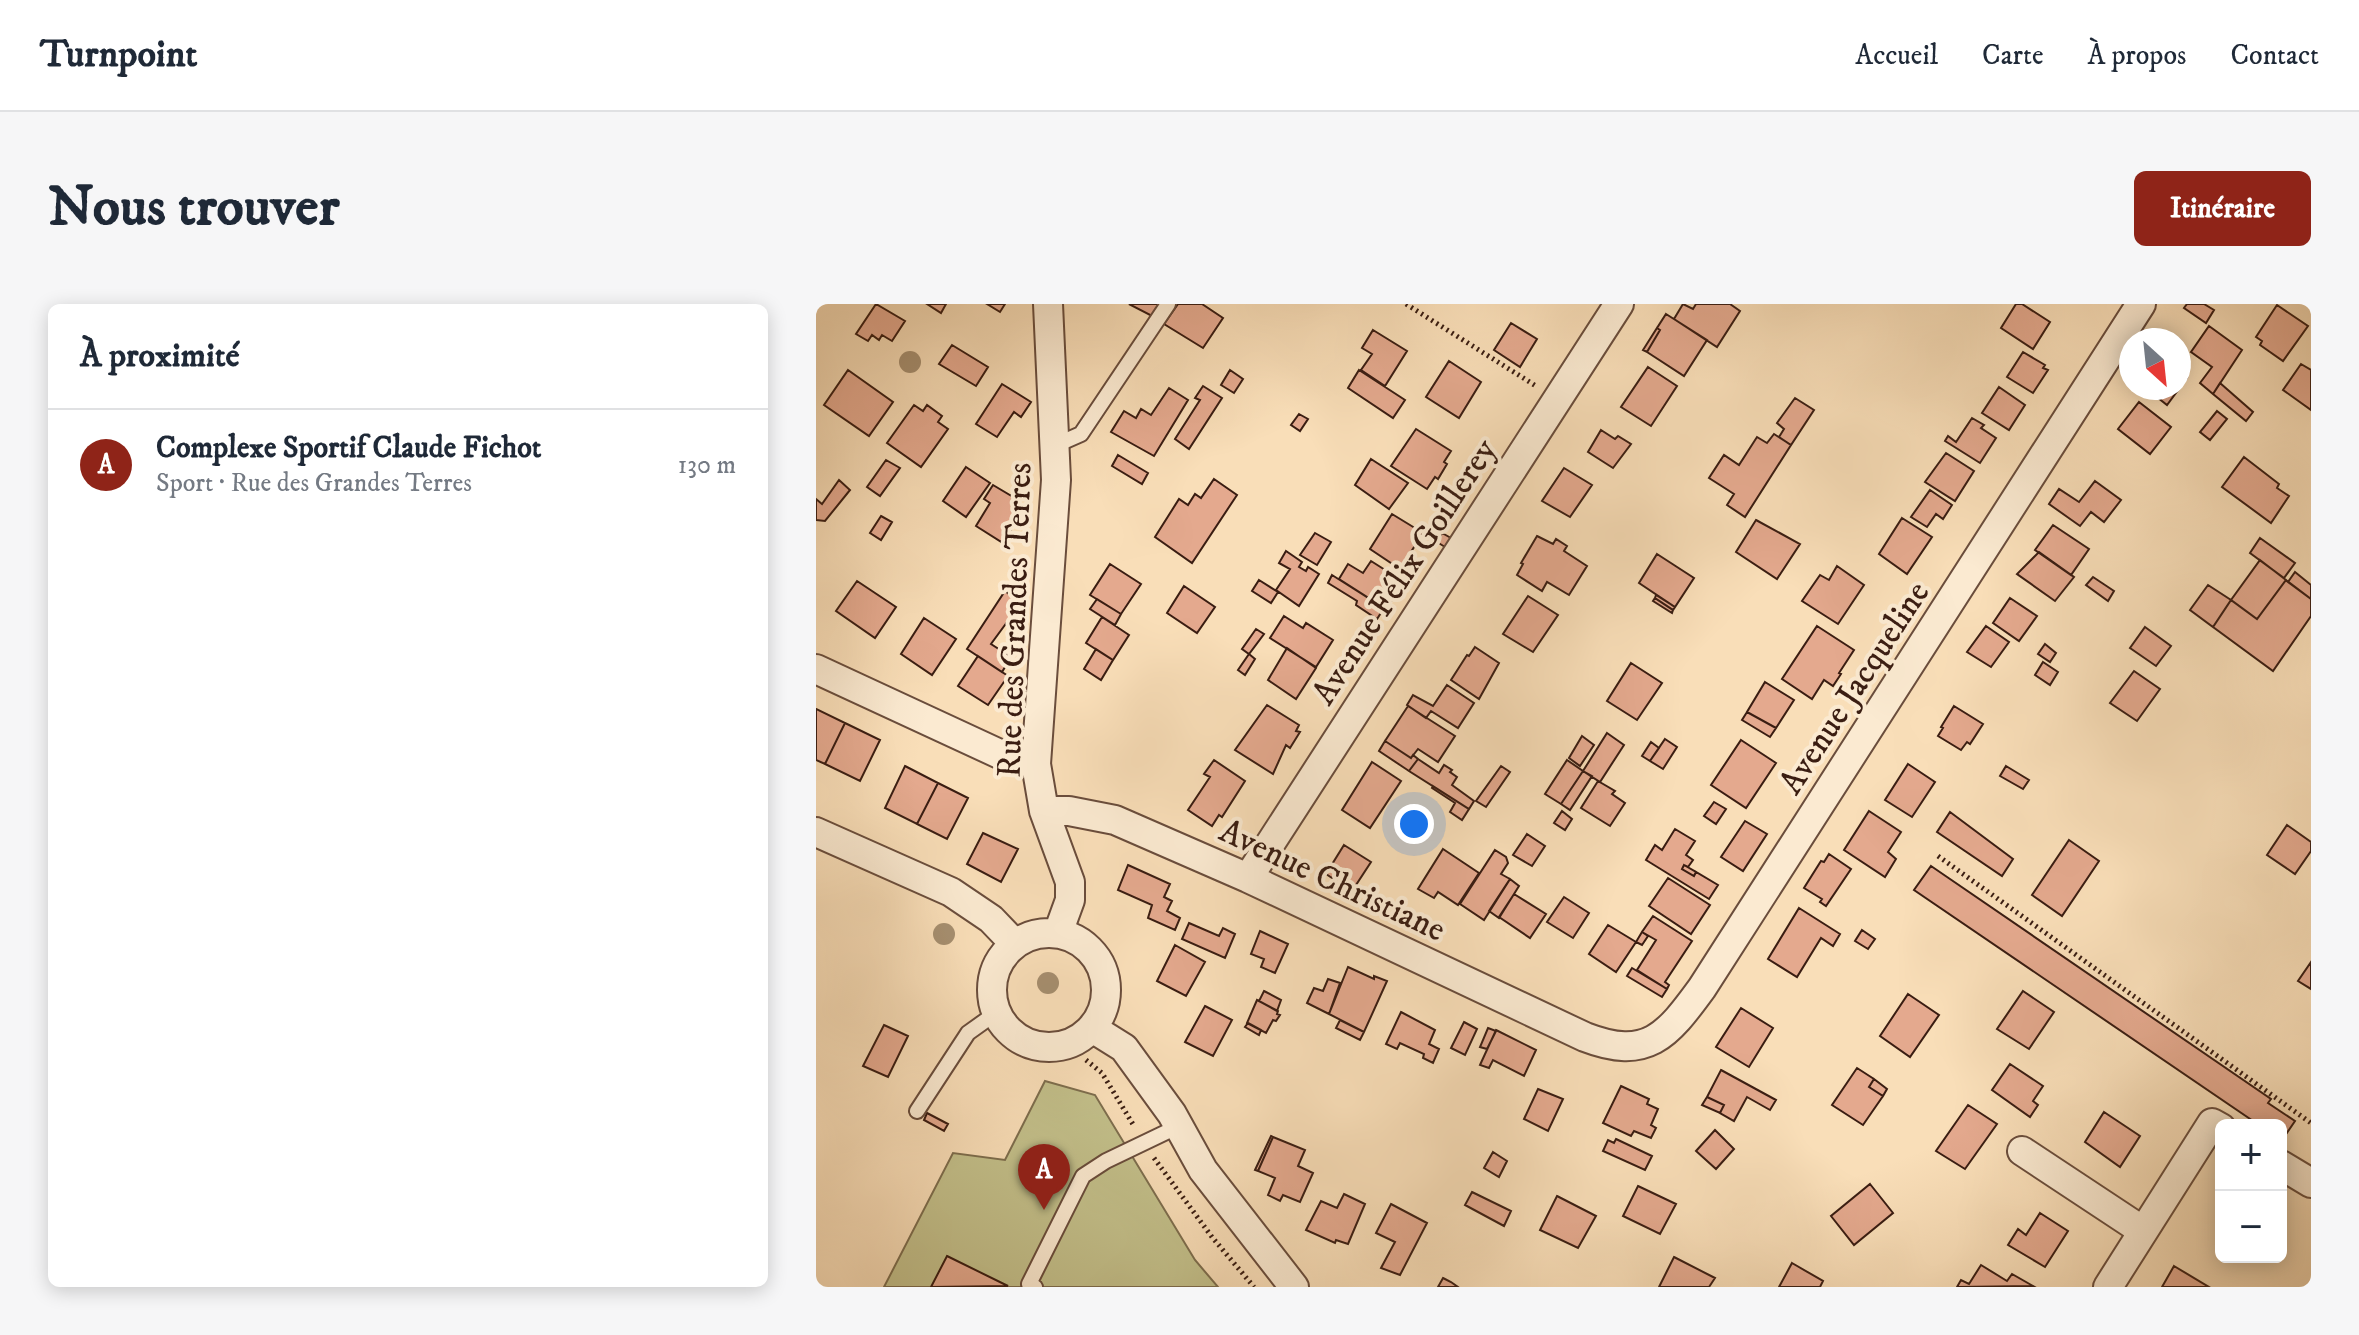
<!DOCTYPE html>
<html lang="fr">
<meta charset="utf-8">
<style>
body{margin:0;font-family:"IM FELL DW Pica",serif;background:#f6f6f7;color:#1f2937}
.controls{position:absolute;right:24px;bottom:24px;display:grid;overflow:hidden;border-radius:12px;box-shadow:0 4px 20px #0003}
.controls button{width:72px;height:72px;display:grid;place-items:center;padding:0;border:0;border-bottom:2px solid #e0e1e3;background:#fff;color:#1f2937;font:40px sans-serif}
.compass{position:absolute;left:1303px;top:24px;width:72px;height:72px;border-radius:50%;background:#fff;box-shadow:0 4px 20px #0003;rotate:153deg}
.you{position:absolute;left:598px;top:520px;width:28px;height:28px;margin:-20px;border:6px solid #fff;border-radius:50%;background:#1a73e8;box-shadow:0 0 0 12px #1a73e833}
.badge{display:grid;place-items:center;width:52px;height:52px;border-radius:50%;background:#8f2418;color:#fff;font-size:26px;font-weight:700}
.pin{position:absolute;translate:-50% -66px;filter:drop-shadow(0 2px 4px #0008)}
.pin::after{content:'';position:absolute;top:42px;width:28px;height:24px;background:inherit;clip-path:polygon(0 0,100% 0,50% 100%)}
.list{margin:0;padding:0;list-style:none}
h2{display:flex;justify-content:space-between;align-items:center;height:104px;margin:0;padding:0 32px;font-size:34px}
h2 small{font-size:26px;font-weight:400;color:#747a83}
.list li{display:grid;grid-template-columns:52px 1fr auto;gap:24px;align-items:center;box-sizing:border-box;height:112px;padding:0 32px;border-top:2px solid #e0e1e3}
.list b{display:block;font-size:30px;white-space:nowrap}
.list p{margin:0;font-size:26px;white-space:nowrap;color:#747a83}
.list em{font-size:26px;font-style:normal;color:#747a83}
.map{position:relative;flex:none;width:1495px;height:983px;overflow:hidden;border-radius:12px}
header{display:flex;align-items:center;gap:48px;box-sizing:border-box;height:112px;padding:0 40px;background:#fff;border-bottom:2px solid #e0e1e3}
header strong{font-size:38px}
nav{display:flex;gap:44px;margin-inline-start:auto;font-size:28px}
.intro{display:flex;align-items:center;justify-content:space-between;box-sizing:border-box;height:192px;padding:0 48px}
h1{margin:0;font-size:56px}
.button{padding:20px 36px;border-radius:12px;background:#8f2418;color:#fff;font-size:28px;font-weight:700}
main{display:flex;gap:48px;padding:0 48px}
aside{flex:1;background:#fff;border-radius:12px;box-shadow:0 4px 20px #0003}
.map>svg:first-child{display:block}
</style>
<header>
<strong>Turnpoint</strong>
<nav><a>Accueil</a><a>Carte</a><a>À propos</a><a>Contact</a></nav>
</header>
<div class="intro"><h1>Nous trouver</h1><a class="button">Itinéraire</a></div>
<main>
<aside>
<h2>À proximité<small></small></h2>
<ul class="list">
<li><span class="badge">A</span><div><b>Complexe Sportif Claude Fichot</b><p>Sport · Rue des Grandes Terres</p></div><em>130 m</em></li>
</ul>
</aside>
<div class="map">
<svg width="1495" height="983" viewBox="0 0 1495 983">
<rect width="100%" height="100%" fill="#f9deb8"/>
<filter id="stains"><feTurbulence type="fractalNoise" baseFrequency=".0025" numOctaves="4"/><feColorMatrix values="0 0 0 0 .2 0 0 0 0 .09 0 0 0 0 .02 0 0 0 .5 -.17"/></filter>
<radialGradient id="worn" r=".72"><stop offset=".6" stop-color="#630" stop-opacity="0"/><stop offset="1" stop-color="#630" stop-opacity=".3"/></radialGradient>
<path fill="#c3c08b" stroke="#7e6e4e" stroke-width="2" d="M229 777 279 791 379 956 402 983H68L137 849 189 856Z"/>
<path fill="#e4a98e" stroke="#3a1d12" stroke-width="2" d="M60 0 89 17 76 37 66 31 63 36 56 31 52 37 40 30Z
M111 0H130L125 9Z
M171 0H189L184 8Z
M313 0H344L336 12Z
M362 0H386L407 14 387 44 348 20Z
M867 0 877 5 880 0H914L924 7 901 43 858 15Z
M1200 0H1206L1234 18 1217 45 1185 24Z
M1371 0H1388L1398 6 1390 19 1368 4Z
M1461 1 1492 22 1467 57 1444 41 1446 37 1440 33Z
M850 10 891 36 868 72 831 48 844 26 841 24Z
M695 19 721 35 704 63 678 46Z
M1393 22 1426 46 1397 90 1384 79 1396 63 1375 48Z
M841 24 844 26 831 48 827 46Z
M557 26 591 47 569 82 545 66 556 50 546 44Z
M136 41 172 63 160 82 123 60Z
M1207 48 1229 61 1227 64 1232 66 1217 89 1191 73Z
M633 57 665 78 643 114 610 93Z
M1485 60 1495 66V106L1467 86Z
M832 63 861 82 835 122 805 103Z
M32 66 77 98 53 132 8 101Z
M414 66 427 75 418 89 405 81Z
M543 66 589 96 577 114 532 84Z
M1363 68 1371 74 1351 101 1336 89 1340 84H1363Z
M1404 79 1437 108 1430 117 1397 90Z
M186 80 215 98 205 113 198 108 181 133 160 120Z
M387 82 406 94 373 145 359 135 384 96 379 94Z
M1183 83 1209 101 1193 126 1166 109Z
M353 84 372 96 338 152 295 128 308 107 320 114 325 105 335 111Z
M979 94 998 106 975 141 963 133 968 125 961 119Z
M1323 98 1355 123 1334 150 1302 125Z
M98 101 107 107 111 101 126 112 122 118 132 125 105 163 71 139Z
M1401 107 1411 115 1394 136 1384 128Z
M483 110 492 115 484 127 475 121Z
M1156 114 1168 121 1165 124 1180 134 1164 159 1129 137 1132 132 1140 138Z
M600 125 635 147 628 158 631 160 622 175 619 173 611 185 575 162Z
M785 126 799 135 802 132 815 140 797 164 772 148Z
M958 130 975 141 929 213 911 201 918 190 893 174 908 151 923 161 941 133 951 139Z
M1130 149 1158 167 1139 197 1109 178Z
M302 151 332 169 326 180 296 162Z
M1428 153 1463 180 1461 184 1473 192 1455 219 1406 183Z
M555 155 592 179 573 205 539 181Z
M70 156 84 164 64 192 51 183Z
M150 163 174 179 150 213 127 197Z
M748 164 776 181 754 213 726 197Z
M398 175 421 191 376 259 339 233 363 195 372 201 379 190 385 194Z
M23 176 34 186 9 217 0 216V195L6 200Z
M1279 177 1305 196 1288 218 1275 208 1264 222 1233 200 1243 185 1263 198Z
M177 181 204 197 199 204 206 208 187 239 160 222 174 199 168 195Z
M1114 186 1136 201 1127 215 1120 210 1111 223 1095 213Z
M576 210 607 229 584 265 554 245Z
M65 212 76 218 65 236 54 229Z
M1086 214 1116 233 1091 270 1063 250Z
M940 216 984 240 961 275 920 248Z
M1237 221 1273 245 1255 271 1219 246Z
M499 229 515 238 501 261 484 251Z
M626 229 635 234 629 243 621 238Z
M721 232 737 240 740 235 751 242 748 247 771 262 753 291 731 278 726 287 701 271 707 260 705 259Z
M1444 234 1479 259 1468 274 1434 249Z
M470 247 486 258 483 263 490 267 492 263 503 270 483 302 460 286 474 265 463 259Z
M1223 248 1258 273 1239 297 1201 270Z
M841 250 878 274 859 303 823 279Z
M1444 256 1470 276 1441 315 1415 296Z
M555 257 588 278 570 305 523 275 532 260 547 269Z
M294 260 325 280 305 310 274 291Z
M1021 262 1048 281 1022 320 986 297 1004 271 1013 276Z
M1479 268 1495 281V295L1472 278Z
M516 271 568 304 561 315 540 301 541 297 512 279Z
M1277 273 1298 287 1292 297 1270 281Z
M443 276 462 288 455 299 436 287Z
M1470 276 1495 295V312L1457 367 1397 323 1415 296 1441 315Z
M41 277 80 303 59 334 20 307Z
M1392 281 1415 296 1397 323 1374 306Z
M368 282 399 303 381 329 351 309Z
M189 287 205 299 175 340 195 353 186 368 151 345Z
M840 291 859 303 857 306 839 294Z
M712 292 742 311 717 348 687 330Z
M839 294 857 306 856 309 837 297Z
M1194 294 1221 312 1203 337 1177 319Z
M281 295 305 310 299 321 274 305Z
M468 312 487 324 490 319 517 336 500 363 454 334Z
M286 313 313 331 297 356 270 339Z
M108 314 140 335 116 371 85 350Z
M1001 322 1038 346 1023 369 1025 370 1017 382 1008 376 996 395 966 375Z
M1170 322 1193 338 1175 363 1151 348Z
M1329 323 1355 342 1340 362 1314 344Z
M440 325 448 330 433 350 426 345Z
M1229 340 1240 349 1234 358 1222 350Z
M659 343 683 359 663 395 635 376 651 351 653 352Z
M471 344 500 364 480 395 452 376Z
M280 345 297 356 285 376 268 365Z
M433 350 439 355 429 371 422 366Z
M162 352 192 372 172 401 142 382Z
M1227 358 1242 368 1234 381 1219 371Z
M815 359 846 379 821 416 791 397Z
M1318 367 1344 385 1321 417 1294 399Z
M949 378 978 396 960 424 931 408Z
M631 381 658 399 642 424 615 407 610 414 591 401 597 391 617 402Z
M451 401 483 421 480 427 484 428 474 444 470 441 457 470 419 446Z
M592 402 639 432 622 458 602 445 595 454 569 437Z
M1138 402 1167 420 1154 440 1151 438 1145 446 1122 432 1127 424 1125 423Z
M0 405 29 419 9 460 0 456Z
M931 408 960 424 954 433 926 416Z
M29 419 64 436 44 477 9 460Z
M791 429 808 441 784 478 767 467Z
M766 432 778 441 764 462 753 454Z
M849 435 861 443 847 465 834 457Z
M925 436 960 459 930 504 895 481Z
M569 437 595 454 597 451 602 455 593 467 563 447Z
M835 438 843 444 834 457 826 452Z
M602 455 623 469 628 461 636 466 634 468 641 473 636 481 658 497 653 505 593 467Z
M398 456 429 477 406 513 403 511 396 522 372 506 394 473 388 470Z
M751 456 767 467 745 500 729 490Z
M556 458 585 477 554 524 526 506Z
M1092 460 1119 478 1096 513 1069 496Z
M89 462 122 479 101 520 69 504Z
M685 462 694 468 670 503 660 497Z
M1190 462 1213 476 1207 485 1184 472Z
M767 467 776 472 754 506 745 500Z
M782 477 799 487 796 490 809 499 794 522 765 504Z
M122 479 152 494 131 535 101 520Z
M617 482 653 505 646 516 634 508 639 499 616 484Z
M898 498 910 505 900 520 888 512Z
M746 507 756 515 749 526 738 519Z
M1053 507 1085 528 1072 548 1080 555 1069 573 1028 546Z
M1134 508 1197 555 1186 572 1121 528Z
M929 517 951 530 927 567 905 553Z
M1471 521 1495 538V547L1479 570 1451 551Z
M859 525 879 537 870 551 877 556 872 563 868 561 866 565 878 572 880 568 902 581 893 595 830 556 839 541 846 546Z
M167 529 202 545 185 578 151 560Z
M711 530 729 542 716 562 697 551Z
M1253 536 1283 557 1246 612 1216 591Z
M528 541 555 558 536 587 510 570Z
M627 545 663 569 642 601 622 588 618 594 602 585Z
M679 546 690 553 692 559 685 570 694 575 668 616 644 600Z
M1013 550 1035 565 1010 602 1004 598 1006 595 988 584 1005 557 1008 558Z
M312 561 354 580 348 593 356 597 351 607 364 614 359 626 332 614 336 601 302 586Z
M868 561 880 568 878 572 866 565Z
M1115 562 1455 795 1452 799 1479 817 1466 836 1465 821H1443L1098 586Z
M852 574 894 601 875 630 833 602Z
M694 575 703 582 683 614 673 607Z
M698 590 730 610 714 634 683 613Z
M748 593 773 609 757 634 731 618Z
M983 604 1024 630 1017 642 1005 634 981 673 952 655Z
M837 612 876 637 849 678 853 681 851 685 821 666 840 636 826 628Z
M373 619 403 632 407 624 419 630 409 654 366 635Z
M792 621 820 638 800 668 773 650Z
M1046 626 1059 635 1052 645 1039 637Z
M444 627 472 640 459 669 445 663 448 655 435 650Z
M826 628 832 632 826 641 820 638Z
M359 641 389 658 370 692 341 677Z
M1495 658V685L1482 677Z
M532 663 558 675V672L571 677 548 728 513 710Z
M816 664 851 685 846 693 811 672Z
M512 675 524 679 513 710 491 699 498 684 507 687Z
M448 687 465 696 461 707 443 697Z
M1207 687 1238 708 1213 745 1181 725Z
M1092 690 1123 711 1094 753 1064 732Z
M441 696 462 707 461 710 464 711 460 717 457 716 450 729 431 719Z
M389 702 416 716 397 752 369 738Z
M925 704 957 724 933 763 900 743Z
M585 708 619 726 613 740 623 745 617 759 607 754 608 750 584 739 581 745 570 740Z
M524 716 548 728 544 736 520 724Z
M648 718 661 725 649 751 635 744Z
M432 719 445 726 443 731 429 723Z
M68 721 92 732 72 773 47 762Z
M672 724 680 727 671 745 664 743Z
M680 726 720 746 708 772 677 756 673 764 664 761Z
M1194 760 1227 782 1217 797 1222 801 1214 813 1176 786Z
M1041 764 1058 775 1053 783 1067 792 1047 821 1016 801Z
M905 766 960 796 954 806 931 793 918 817 904 809 908 801 891 793Z
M1058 775 1071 785 1067 792 1053 783Z
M805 782 833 795 831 800 842 805 835 821 840 824 835 834 818 827 815 832 787 819Z
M722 785 747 795 732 827 708 815Z
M891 793 908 801 904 809 886 801Z
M1152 801 1181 820 1149 865 1120 847Z
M1288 808 1324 832 1304 863 1269 838Z
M111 809 132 820 128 827 108 816Z
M899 826 918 845 900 865 880 847Z
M455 832 457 833 442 867 439 866Z
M457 833 489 846 482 862 497 869 484 898 467 891 464 897 452 891 459 874 442 867Z
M800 835 836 852 829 866 787 847 792 836 798 839Z
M677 848 691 857 683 873 668 864Z
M1054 880 1077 909 1038 941 1015 912Z
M822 882 860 900 844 930 807 912Z
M656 888 695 907 688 922 649 901Z
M528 890 549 900 532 940 520 936 519 939 490 926 505 897 521 904Z
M741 892 780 912 762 944 724 926Z
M575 900 611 919 584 971 565 964 579 938 560 929Z
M1224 909 1252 927 1229 963 1192 941 1202 925 1210 931Z
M131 952 192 982 115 983Z
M858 953 899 974 893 983H843Z
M976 959 1007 977 1004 983H963Z
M1165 961 1191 977 1196 970 1217 982 1141 983 1145 976 1153 980Z
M1358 962 1393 983H1346Z
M627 974 635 978 642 983H622Z"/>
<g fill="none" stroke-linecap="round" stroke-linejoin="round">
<defs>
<path id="service" d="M240 141 265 130 352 0
M101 807 152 729 180 709
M219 983 213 980 267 872 290 857 363 822"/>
<path id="minor" d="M232 0 240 176 220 460 228 507 254 578V596L242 629
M0 365 190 453 220 460
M228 507H253L299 516 432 574 769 733C831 757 851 732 886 684L1325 0
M0 528 135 588 175 615 198 639
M432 574 803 0
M176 686a57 57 0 1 1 114 0a57 57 0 1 1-114 0Z
M276 724 308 744 356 810 387 866 478 983
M1206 847 1327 927
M1465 861 1495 879
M1292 983 1396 819 1405 824"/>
</defs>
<use href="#service" stroke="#6a4d3c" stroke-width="18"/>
<use href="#minor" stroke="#6a4d3c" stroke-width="32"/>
<path stroke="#3a1d12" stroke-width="5" stroke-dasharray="2 4" stroke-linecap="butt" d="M590 0 720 82
M1122 552 1495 819
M270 756 286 769 318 822
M338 854 396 933 438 983"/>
<use href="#service" stroke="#fbead1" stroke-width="14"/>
<use href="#minor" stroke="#fbead1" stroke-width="28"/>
</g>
<g fill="#a68f70">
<circle cx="94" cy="58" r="11"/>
<circle cx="128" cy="630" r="11"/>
<circle cx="232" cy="679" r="11"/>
</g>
<g text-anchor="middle" stroke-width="8" stroke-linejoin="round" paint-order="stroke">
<g font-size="34" fill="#3a1d12" stroke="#fbead1">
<text transform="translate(587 267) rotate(-57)" y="12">Avenue Félix Goillerey</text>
<text transform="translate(197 316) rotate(-88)" y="12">Rue des Grandes Terres</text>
<text transform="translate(1037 383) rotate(-57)" y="12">Avenue Jacqueline</text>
<text transform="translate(517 575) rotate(25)" y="12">Avenue Christiane</text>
</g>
</g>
<rect width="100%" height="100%" filter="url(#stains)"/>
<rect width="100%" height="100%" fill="url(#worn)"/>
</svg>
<div class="controls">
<button>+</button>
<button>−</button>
</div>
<svg class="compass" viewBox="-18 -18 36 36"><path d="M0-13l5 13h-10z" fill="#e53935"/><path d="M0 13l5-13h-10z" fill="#747a83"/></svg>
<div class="you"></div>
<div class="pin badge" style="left:228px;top:906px">A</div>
</div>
</main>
